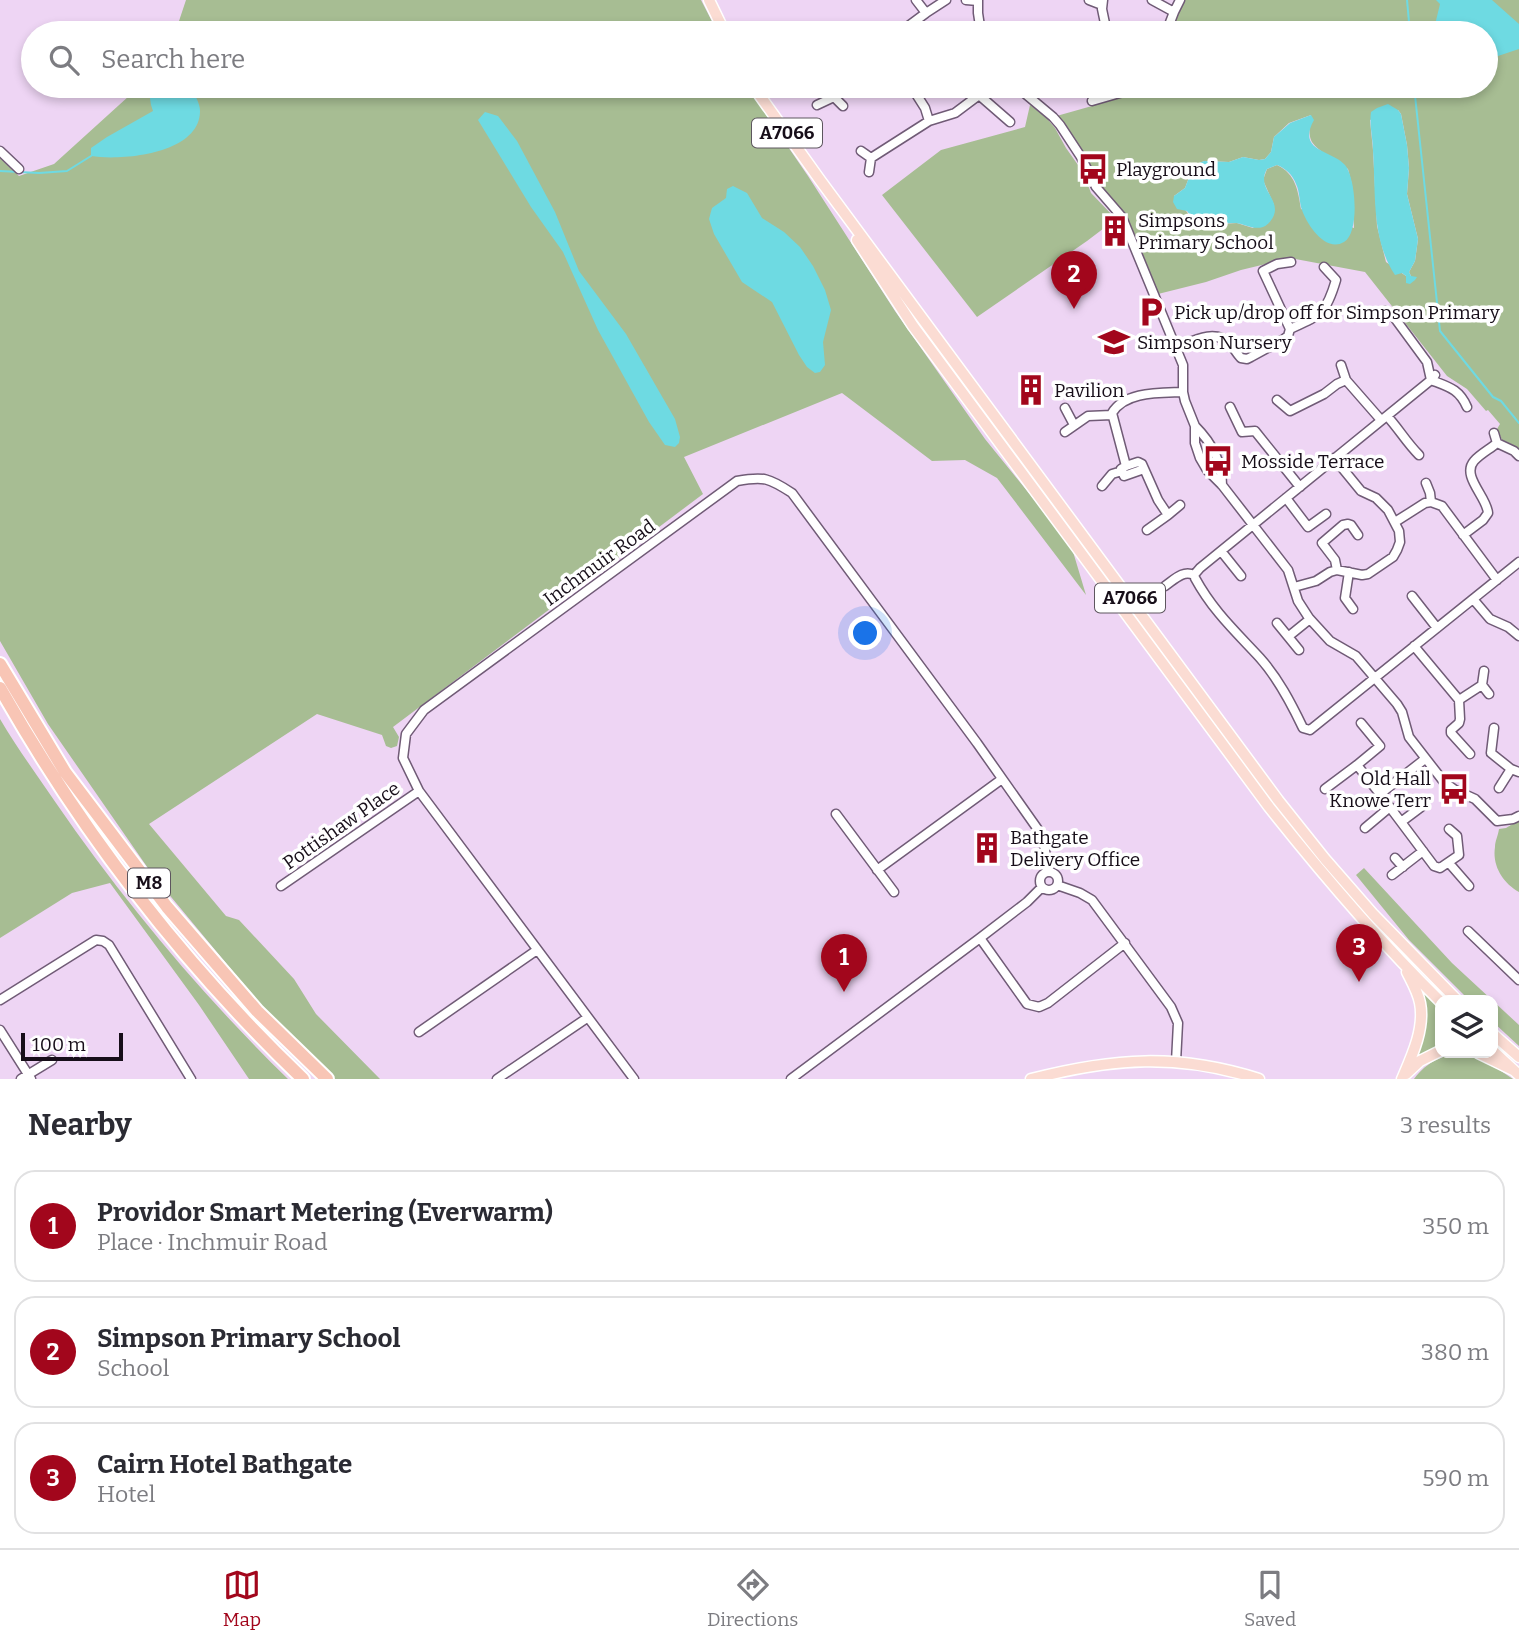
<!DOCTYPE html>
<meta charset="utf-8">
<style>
body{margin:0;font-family:Bitter,serif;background:#f2f2f3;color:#2b2b33}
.controls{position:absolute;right:21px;bottom:21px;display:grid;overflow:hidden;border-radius:14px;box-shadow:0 4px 10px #0003}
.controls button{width:63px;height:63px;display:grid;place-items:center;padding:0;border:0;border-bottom:2px solid #e1e1e2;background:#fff;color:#2b2b33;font:35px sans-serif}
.scale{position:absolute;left:21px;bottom:18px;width:102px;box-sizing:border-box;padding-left:7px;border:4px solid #170e19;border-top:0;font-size:19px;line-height:24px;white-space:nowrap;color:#170e19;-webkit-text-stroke:5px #fff;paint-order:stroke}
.you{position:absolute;left:866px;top:634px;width:24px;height:24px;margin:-18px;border:5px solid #fff;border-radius:50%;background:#1a73e8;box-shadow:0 0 0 10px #1a73e833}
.badge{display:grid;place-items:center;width:46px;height:46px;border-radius:50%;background:#a2061c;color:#fff;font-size:23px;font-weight:700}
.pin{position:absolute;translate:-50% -58px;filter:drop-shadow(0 2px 4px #0008)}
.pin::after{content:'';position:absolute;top:37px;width:24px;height:21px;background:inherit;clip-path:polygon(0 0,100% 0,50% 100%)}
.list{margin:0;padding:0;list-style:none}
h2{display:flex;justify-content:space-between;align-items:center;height:91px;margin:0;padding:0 28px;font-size:30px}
h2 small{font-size:23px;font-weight:400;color:#7c7c81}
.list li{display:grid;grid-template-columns:46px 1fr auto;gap:21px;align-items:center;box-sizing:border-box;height:112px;margin:0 14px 14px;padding:0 14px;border:2px solid #e1e1e2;border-radius:21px}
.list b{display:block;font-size:26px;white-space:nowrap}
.list p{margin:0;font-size:23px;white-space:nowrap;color:#7c7c81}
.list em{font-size:23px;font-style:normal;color:#7c7c81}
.icon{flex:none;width:38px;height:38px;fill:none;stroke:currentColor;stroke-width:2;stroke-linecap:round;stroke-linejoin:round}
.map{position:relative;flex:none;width:1519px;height:1079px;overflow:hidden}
.search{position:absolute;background:#fff;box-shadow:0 4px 10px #0003;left:21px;right:21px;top:21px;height:77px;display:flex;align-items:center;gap:18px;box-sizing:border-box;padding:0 24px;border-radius:38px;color:#7c7c81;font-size:26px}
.sheet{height:469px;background:#fff}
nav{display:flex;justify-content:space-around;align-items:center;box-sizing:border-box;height:98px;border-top:2px solid #e1e1e2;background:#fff;font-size:19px;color:#7c7c81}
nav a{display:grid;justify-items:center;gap:4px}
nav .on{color:#a2061c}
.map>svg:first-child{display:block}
</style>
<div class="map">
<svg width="1519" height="1079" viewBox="0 0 1519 1079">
<rect width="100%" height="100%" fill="#eed5f4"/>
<path fill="#a7bd93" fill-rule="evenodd" d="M186 0H701L718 33H175Z
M1180 0H1519V451L1513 445 1502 440 1497 429 1500 424 1488 410 1486 411 1467 389 1447 376 1365 272 1290 258 1241 270 1206 282 1154 295 1126 226 1100 194 1053 117 1092 106V101L1144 86H1486V33H1183L1169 25ZM1398 110 1401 114 1407 145 1409 168 1407 194 1418 239 1415 261 1409 272 1411 276H1406L1386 262 1377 226 1373 150 1370 120ZM1311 115C1310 123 1308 132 1311 140 1314 149 1339 163 1348 169L1352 185 1354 228 1301 209C1298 191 1296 174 1277 165L1267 169 1263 180 1274 205 1253 228 1237 223 1201 225 1195 222 1174 196 1185 188 1193 167 1204 161 1229 162 1243 157 1259 160 1265 159 1271 152 1274 137 1289 123Z
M140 86H732L731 90 735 95 752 94 808 176 895 311 985 439 1071 545 1086 595 997 478 965 460 932 461 842 393 684 457 703 494 393 727 399 737 397 746 391 748 386 746 382 735 317 714 149 824 226 916 239 920 294 979 316 1014 380 1079H333L265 1010 152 874 48 724 0 641V158L19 176 54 164Z
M1030 105 1045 116 1055 128 1066 148 1083 172 1091 193 1116 219 1087 241 977 317 882 195 941 150 1025 127Z
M0 719C17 748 37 775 56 803 124 902 202 995 288 1079H249L199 1005 110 883 72 893 0 938Z
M1519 820V892C1503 883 1492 866 1495 847 1495 841 1498 836 1499 829L1506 828Z
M1364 868 1452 963 1519 1025V1046L1493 1022V1000H1469L1409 940 1356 875Z
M1422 989 1440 1006V1047L1433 1049 1412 1061 1424 1010Z
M1464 1053 1489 1063 1513 1079H1414C1429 1060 1441 1056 1464 1053Z"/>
<path fill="#6edae2" d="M1436 0H1492L1519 24V49L1486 60V33H1433L1440 4Z
M154 86H190C194 93 200 103 200 111 200 154 122 161 91 156V148L107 137 153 111 151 105 149 92Z
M1388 104 1398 110 1401 114 1407 145 1409 168 1407 194 1418 239 1415 261 1409 272 1411 276 1417 277 1415 280 1410 284 1406 283V276L1402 273 1395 275C1371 239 1376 193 1373 151 1373 138 1369 125 1371 112L1377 108Z
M485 112 498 116 517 141 555 212 579 271 626 334 675 419 680 437 679 443 675 447 665 445 649 422 598 330 563 252 531 207 478 120Z
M1311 115 1314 120C1296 152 1333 150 1345 165 1356 178 1360 233 1344 242 1326 253 1307 225 1302 210 1299 202 1300 192 1296 184 1293 175 1285 168 1277 165L1267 169C1256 188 1280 198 1274 215 1272 220 1268 225 1263 227 1253 230 1245 224 1236 223 1225 222 1208 228 1198 223 1193 221 1190 215 1187 211L1177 209 1173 202 1174 196 1185 188 1193 167 1197 164 1204 161 1229 162 1243 157 1259 160 1265 159 1271 152 1274 137 1290 123Z
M733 186 747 193 762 218 784 232 800 247 813 266 825 290 831 310 823 342 825 365 820 372 815 373 807 367 799 355 772 302 742 282 714 234 709 219 712 208 726 198 727 189Z"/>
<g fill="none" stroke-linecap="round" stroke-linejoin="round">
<path stroke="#6edae2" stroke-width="2" d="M1407 0 1410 33
M1414 86 1440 331 1493 397 1501 401 1519 423
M0 171 39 173 67 171 91 156"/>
<defs>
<path id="minor" d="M916 0 926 13
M966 0 978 1
M978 0V13L981 33
M1089 0 1102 5
M1103 0 1102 9 1107 33
M1152 0 1174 12 1180 0
M1169 25 1174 12
M899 33 926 13 946 0
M833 86 834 97 843 106
M911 86 925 108 929 121
M1016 86 1053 117 1060 125 1081 157 1096 187 1122 217 1183 365V392L1185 401 1195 426V443L1200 458 1207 470 1222 485 1288 570 1298 601 1309 618 1330 641 1356 656 1397 704 1402 712 1409 737 1444 782 1455 790 1475 799 1497 821 1513 819 1519 816
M1092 101 1144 86
M817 105 834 97
M0 151 19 169
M861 151 871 158 869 172
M871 158 929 121 955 113 979 95 1010 122
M1385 311 1391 313 1427 362 1431 380C1449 387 1459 389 1467 407
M1290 329 1263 271 1277 264 1291 262
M1176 348C1193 341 1215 328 1230 344 1234 348 1237 354 1241 358L1247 359 1251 357 1284 339 1288 336 1290 329C1321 315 1326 314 1336 280L1324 267
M1341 365 1346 380
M1435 375 1431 380 1200 568 1194 575 1195 578C1213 611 1235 631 1260 658 1278 678 1291 703 1303 728L1310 730 1519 562
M1277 400 1290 411 1324 394 1337 384 1346 380 1381 420
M1230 407 1242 432 1255 431 1300 487
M1065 408 1074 425
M1387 416C1399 429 1406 442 1419 455
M1195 426C1212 443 1222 461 1222 485
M1065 432 1088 416 1112 415
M1494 433 1497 443 1514 451 1519 456
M1126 466 1121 469 1124 476 1144 469
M1426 483 1430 493 1431 502
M1102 486 1112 474 1122 471
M1286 498 1308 527 1326 514
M1180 505 1168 515 1158 500 1142 464 1138 462 1126 466 1112 413C1125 391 1160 393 1183 392
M1395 522 1425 503 1431 502 1442 506 1497 580
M1147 530 1168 515
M1463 535 1483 520 1488 513C1487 497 1461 476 1474 461 1480 454 1490 449 1497 443
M1221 551 1241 576
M1337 570 1335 560 1322 543 1343 525 1348 524 1351 525 1358 535
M1349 572 1345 598 1353 609
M1165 586C1175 579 1183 570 1194 575
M1294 587 1316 581 1330 572 1337 570 1362 575 1368 574 1393 557 1397 550 1400 542 1399 531 1388 510 1376 498 1361 491 1334 458
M1412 596 1437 628
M1473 599 1490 619 1508 627 1519 636
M1277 623 1299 650
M1289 636 1310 619
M1414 646 1459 700 1460 719 1459 723 1451 730V733L1470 754
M1482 685 1489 694
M1459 700 1482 685 1484 671
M1361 723 1380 746 1357 765 1380 794 1425 759
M1494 728 1491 753 1511 769 1519 772
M1499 788 1511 769
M1325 789 1357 765
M1380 794 1434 866 1440 868 1459 855 1457 836 1449 829
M836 814 894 892
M1401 822 1421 807
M1365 828 1390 807
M1395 858 1403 867
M1449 863 1469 886
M877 870 1002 779
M1040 881a9 9 0 1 1 18 0a9 9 0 1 1-18 0Z
M1392 875 1423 851
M1057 885 1080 893 1092 900 1171 1007 1178 1023 1176 1062
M281 886 419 791
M1468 931 1519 980
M980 938 1027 1004 1039 1007 1048 1003 1125 943
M0 1000 96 940 103 941 109 945 191 1079
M0 1030 31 1079
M419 1032 537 950
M21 1079 52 1060
M497 1079 587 1018
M634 1079 419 791 403 758 406 734 424 710 737 481C764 476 769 478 792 493L977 743 1039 831 1045 849 1047 872
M791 1079 980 938 1027 902 1042 887"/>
<path id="major" d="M709 0 725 33
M753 86 820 180 1278 800 1325 859 1373 914 1457 1000
M857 240 913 326 1269 807C1323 875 1378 940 1440 1001
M1493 1034 1519 1057
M1493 1051 1519 1075
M1478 1053 1513 1070
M1406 1074 1420 1061 1440 1051
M1031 1079C1113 1058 1177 1053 1259 1079
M1402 1079C1412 1056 1425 1028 1420 1003 1418 992 1412 982 1407 972"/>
<path id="highway" d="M0 664 65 772 167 907 257 1011 327 1079
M0 688C81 831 184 965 303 1079"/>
</defs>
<use href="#minor" stroke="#705b76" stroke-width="11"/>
<use href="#major" stroke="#fff" stroke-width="13"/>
<use href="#highway" stroke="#fff" stroke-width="16"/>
<use href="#minor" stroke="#fff" stroke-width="8"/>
<use href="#major" stroke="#fbdcd3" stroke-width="10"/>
<use href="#highway" stroke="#f8c5b5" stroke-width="12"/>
</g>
<defs>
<symbol id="bus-bare" viewBox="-9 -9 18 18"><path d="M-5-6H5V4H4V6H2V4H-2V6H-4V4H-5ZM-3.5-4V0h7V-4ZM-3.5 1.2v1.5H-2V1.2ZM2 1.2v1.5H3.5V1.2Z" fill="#a2061c" stroke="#fff" stroke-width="2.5" paint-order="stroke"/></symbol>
<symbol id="building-bare" viewBox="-9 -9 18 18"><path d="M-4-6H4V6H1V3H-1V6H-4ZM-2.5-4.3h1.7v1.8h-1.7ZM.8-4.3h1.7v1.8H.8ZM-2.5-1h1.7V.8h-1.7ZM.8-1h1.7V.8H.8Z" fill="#a2061c" stroke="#fff" stroke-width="2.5" paint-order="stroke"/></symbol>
<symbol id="parking-bare" viewBox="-9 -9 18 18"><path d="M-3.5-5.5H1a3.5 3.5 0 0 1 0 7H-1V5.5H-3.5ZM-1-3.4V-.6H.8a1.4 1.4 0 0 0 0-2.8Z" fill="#a2061c" stroke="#fff" stroke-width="2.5" paint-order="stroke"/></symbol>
<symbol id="school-bare" viewBox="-9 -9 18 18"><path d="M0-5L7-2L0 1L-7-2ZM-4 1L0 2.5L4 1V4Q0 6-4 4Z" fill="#a2061c" stroke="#fff" stroke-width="2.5" paint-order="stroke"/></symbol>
</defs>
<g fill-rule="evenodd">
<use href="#bus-bare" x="1071" y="147" width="44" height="44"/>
<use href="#building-bare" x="1093" y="209" width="44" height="44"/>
<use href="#parking-bare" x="1129" y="290" width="44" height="44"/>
<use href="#school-bare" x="1092" y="320" width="44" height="44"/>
<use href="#building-bare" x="1009" y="368" width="44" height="44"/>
<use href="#bus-bare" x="1196" y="439" width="44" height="44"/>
<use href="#bus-bare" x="1432" y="767" width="44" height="44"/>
<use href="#building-bare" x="965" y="826" width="44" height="44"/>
</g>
<g text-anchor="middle" stroke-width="7" stroke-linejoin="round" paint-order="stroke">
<g fill="#fff" stroke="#5d565e" stroke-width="2">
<rect x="752" y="118.5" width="70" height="29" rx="5"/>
<rect x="1095" y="583.5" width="70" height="29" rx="5"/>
<rect x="128" y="868.5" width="42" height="29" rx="5"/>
</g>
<g font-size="18" font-weight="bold" fill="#170e19">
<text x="787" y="139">A7066</text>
<text x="1130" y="604">A7066</text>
<text x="149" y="889">M8</text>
</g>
<g font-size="19" fill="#170e19" stroke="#fff" text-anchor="start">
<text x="1116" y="176">Playground</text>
<text x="1138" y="227">Simpsons<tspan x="1138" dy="22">Primary School</tspan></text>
<text x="1174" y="319">Pick up/drop off for Simpson Primary</text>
<text x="1137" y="349">Simpson Nursery</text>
<text x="1054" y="397">Pavilion</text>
<text x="1241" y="468">Mosside Terrace</text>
<text x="1431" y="785" text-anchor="end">Old Hall<tspan x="1431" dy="22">Knowe Terr</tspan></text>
<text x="1010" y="844">Bathgate<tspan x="1010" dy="22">Delivery Office</tspan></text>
</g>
<g font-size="19" fill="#170e19" stroke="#fff">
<text transform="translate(599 562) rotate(-36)" y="7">Inchmuir Road</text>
<text transform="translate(341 825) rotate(-35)" y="7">Pottishaw Place</text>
</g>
</g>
</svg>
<div class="controls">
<button><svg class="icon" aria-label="layers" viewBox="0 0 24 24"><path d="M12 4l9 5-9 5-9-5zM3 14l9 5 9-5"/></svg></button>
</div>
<div class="scale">100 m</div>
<div class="you"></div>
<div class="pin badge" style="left:844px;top:992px">1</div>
<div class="pin badge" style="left:1074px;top:309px">2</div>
<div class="pin badge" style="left:1359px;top:982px">3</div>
<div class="search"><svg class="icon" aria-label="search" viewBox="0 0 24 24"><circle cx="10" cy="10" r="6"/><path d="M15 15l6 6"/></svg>Search here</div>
</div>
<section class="sheet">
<h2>Nearby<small>3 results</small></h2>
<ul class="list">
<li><span class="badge">1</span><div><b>Providor Smart Metering (Everwarm)</b><p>Place · Inchmuir Road</p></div><em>350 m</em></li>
<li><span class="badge">2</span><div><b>Simpson Primary School</b><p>School</p></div><em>380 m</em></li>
<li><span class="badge">3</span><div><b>Cairn Hotel Bathgate</b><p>Hotel</p></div><em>590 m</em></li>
</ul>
</section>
<nav>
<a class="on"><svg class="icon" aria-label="map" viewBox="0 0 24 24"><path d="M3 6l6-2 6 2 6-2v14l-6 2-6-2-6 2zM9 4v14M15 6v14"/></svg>Map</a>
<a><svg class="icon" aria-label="directions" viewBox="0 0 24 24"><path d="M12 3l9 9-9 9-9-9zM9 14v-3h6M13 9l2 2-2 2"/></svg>Directions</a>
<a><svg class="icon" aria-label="saved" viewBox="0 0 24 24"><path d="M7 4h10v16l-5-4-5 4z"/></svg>Saved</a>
</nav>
